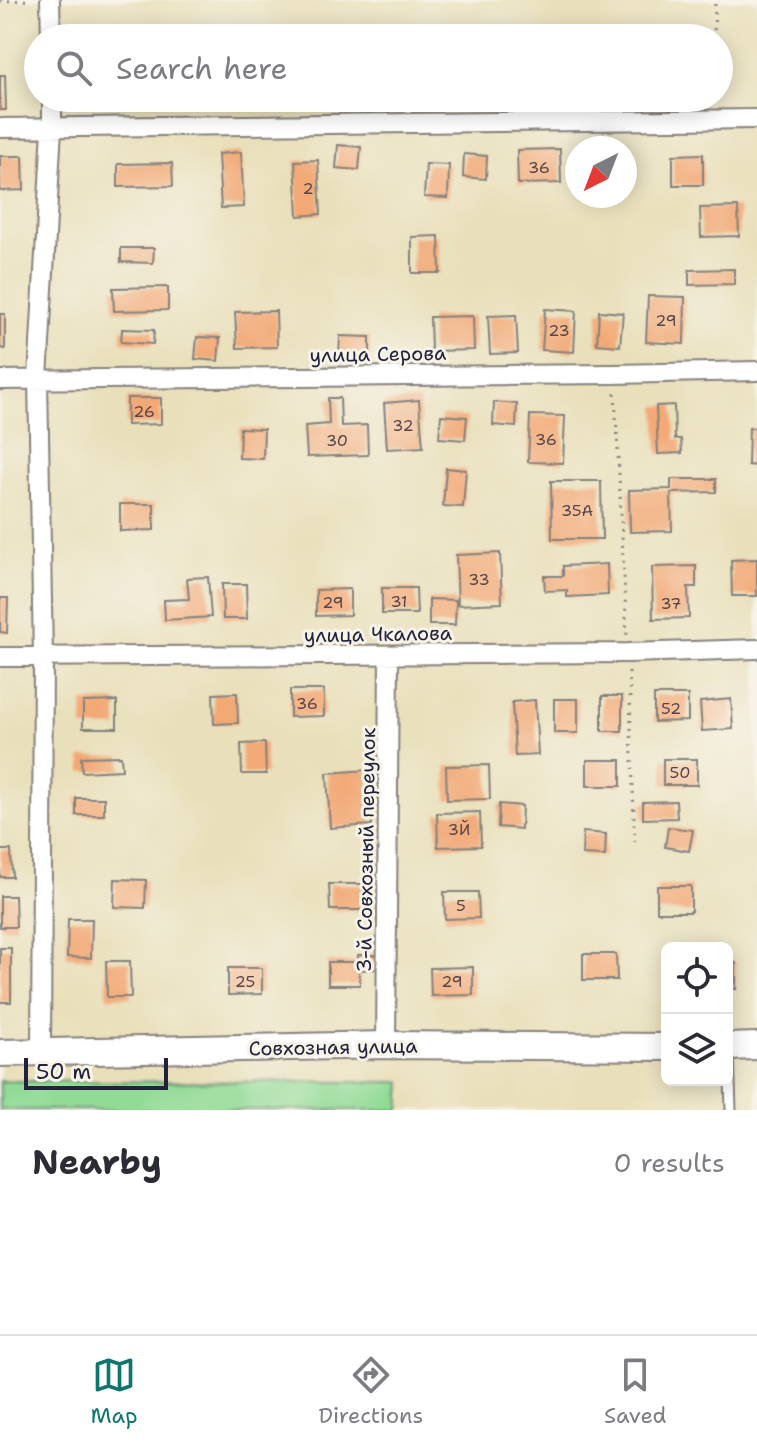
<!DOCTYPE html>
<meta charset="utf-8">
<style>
body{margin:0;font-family:"Shantell Sans",sans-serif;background:#f7f7f7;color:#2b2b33}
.controls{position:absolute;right:24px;bottom:24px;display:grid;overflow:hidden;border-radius:12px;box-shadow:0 4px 20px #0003}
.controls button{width:72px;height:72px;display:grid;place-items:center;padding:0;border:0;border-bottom:2px solid #e1e1e2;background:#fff;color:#2b2b33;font:40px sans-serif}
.compass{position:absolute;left:565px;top:136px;width:72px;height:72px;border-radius:50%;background:#fff;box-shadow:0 4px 20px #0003;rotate:222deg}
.scale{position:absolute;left:24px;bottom:20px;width:144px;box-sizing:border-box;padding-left:8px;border:4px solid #22223b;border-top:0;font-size:22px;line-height:28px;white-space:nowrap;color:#22223b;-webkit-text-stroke:6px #f7f3e8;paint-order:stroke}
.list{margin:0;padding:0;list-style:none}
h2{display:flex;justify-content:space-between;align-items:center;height:104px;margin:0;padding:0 32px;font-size:34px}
h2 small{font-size:26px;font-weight:400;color:#7c7c81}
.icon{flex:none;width:44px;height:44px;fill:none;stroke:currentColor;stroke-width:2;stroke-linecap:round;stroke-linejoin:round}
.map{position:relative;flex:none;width:757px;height:1110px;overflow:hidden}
.search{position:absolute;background:#fff;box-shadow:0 4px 20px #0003;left:24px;right:24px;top:24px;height:88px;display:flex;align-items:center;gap:20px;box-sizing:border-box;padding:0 28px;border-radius:44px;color:#7c7c81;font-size:30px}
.sheet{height:224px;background:#fff}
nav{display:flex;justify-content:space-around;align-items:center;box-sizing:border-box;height:112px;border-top:2px solid #e1e1e2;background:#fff;font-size:22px;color:#7c7c81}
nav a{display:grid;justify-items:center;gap:4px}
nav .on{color:#0f766e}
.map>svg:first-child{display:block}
</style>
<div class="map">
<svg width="757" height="1110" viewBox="0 0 757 1110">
<rect width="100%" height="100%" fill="#f7f3e8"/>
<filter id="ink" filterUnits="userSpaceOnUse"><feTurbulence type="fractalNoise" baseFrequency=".0125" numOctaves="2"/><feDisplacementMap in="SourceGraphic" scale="16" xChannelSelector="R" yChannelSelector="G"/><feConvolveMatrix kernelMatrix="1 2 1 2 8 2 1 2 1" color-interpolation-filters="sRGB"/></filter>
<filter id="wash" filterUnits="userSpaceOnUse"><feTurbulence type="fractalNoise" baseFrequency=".006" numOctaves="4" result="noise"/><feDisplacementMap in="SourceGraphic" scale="32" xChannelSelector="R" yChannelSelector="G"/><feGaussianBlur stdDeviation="1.8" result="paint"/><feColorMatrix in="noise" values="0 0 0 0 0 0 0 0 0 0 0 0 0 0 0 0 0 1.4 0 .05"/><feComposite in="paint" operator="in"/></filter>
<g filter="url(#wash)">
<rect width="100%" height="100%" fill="#e9e0bb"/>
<path fill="#92db96" stroke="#5a7e68" stroke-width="2" d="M0 1081 402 1082 400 1110H0Z"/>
<g id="blocks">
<path fill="#f2a976" d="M0 75H5L6 110H0Z
M219 98H242V102L219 104Z
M289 98H316V105L289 104Z
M443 98H495V103L443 105Z
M338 145 361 147 359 170 336 168Z
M560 149 561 183 518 184 517 150Z
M241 152 244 207 221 208 218 154Z
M464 154 487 156 486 179 463 177Z
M703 154V185H673V155Z
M0 156H23L24 190 0 191Z
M318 160 321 214 298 216 295 161Z
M172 163 173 186 118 187V164Z
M426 164 449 165 448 198 424 197Z
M738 207 739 236 701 237 700 208Z
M439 236 440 273H412V237Z
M121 248H154L153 263 121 262Z
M734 269V284L689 285V270Z
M168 287V310L114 311 113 288Z
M648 296 685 297 684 344 646 342Z
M545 309 576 311 574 352 542 350Z
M276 311 277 347 237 348 235 312Z
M599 311 623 313 620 346 597 344Z
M0 314H5V349L0 348Z
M516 315 518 353 490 354 488 316Z
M473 316 474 350 431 351 430 317Z
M122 329 154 330 153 344 121 342Z
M340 336 370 337V359L339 358Z
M197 337 220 338 218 361 195 359Z
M127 398H161V424L127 425Z
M328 398H340L341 426 367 425 368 455 307 457 305 426 329 424Z
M419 400 423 447 387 449 384 403Z
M494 402 517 404 516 427 493 425Z
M674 405 675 439H681L682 453 658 454 656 406Z
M441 415 467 417 465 440 439 438Z
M530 415 565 416 563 463 528 462Z
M240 428 264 429 263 459 239 458Z
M749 428H757V466L748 465Z
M446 468 466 470 463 507 443 506Z
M671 479H716V492L671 493 672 531 630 532 629 490 671 489Z
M551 481H601L602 539H552Z
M120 504H154V530L120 531Z
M500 553 502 603 458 605 456 555Z
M757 559V596H732L731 560Z
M607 564 608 595 567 597V590L545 591 544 576H563V566Z
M696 566V587H688L689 618 653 619 652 567Z
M208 577 211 617 165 620 164 600 189 599 187 578Z
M222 584H246L247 619H223Z
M382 588H416L417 614H382Z
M350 589V615L316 616V590Z
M0 598H8L7 633 0 632Z
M429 599 456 600 455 625H429Z
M290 690H324V716L290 717Z
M237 693 238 723 214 724 213 694Z
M654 695H688V721L654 722Z
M602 696H622V731H602Z
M554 699H578V733H554Z
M731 699 733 729 702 731 700 702Z
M535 700 538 755 515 756 512 702Z
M117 701V728H83V702Z
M265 743 266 774H242L241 744Z
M121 756 122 770 82 772 81 757Z
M663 759H697V785H663Z
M587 760H621V786H587Z
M489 765 490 799 447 800 446 766Z
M368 770 372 825 330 828 327 773Z
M76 798H104V815H76Z
M676 801 677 818 643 819V802Z
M499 804 522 806 521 829 498 827Z
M480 812 481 846 438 847 437 813Z
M668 827 693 830 689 851 665 847Z
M583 832 606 834 605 856 582 855Z
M0 850H11L12 877H0Z
M115 879 146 880 145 908 114 907Z
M329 884H363V910H330Z
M657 886H691V912H657Z
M444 892H478L479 918 445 919Z
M0 896H15L16 927H0Z
M68 919H92L91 958 67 957Z
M0 948H11V1002H0Z
M583 954H616L617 980H583Z
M358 955H378V969L359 970 360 985H328V962H358Z
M106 961H130L131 997H107Z
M727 963H736V989H727Z
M473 967V995L431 996 430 968Z
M228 968H262V994L228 995Z"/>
</g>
</g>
<g filter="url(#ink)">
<use href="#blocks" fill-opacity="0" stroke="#86817b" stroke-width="2"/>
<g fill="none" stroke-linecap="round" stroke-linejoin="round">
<defs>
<path id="lane" d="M729 1050 731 1110"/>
<path id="street" d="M50 0 51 38
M0 128 757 119
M0 380 614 374 757 371
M0 657 628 653 757 649
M386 1045 389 656
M41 1053 43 658 38 379 52 128V98"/>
<path id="secondary" d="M727 1047 757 1046
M0 1053 386 1045 667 1047"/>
</defs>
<use href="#lane" stroke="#86817b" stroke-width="13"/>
<use href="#street" stroke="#86817b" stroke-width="22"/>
<use href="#secondary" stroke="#86817b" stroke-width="30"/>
<path stroke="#86817b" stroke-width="3" stroke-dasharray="2 6" stroke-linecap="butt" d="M0 1 32 0
M714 38 715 0
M615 393 627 637
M629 672 635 844"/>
<use href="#lane" stroke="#fff" stroke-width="9"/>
<use href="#street" stroke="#fff" stroke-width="18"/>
<use href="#secondary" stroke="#fff" stroke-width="26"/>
</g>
</g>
<g text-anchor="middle" stroke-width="6" stroke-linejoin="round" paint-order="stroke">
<g font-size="16" fill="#56444a">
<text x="539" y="173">36</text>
<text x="308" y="194">2</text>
<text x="666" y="326">29</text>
<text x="559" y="336">23</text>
<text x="144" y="417">26</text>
<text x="403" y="431">32</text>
<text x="546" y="445">36</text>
<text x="337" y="446">30</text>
<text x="577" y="516">35А</text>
<text x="479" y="585">33</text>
<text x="399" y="607">31</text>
<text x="333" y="608">29</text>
<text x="671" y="609">37</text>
<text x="307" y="709">36</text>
<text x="671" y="714">52</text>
<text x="680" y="778">50</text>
<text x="459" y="835">3Й</text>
<text x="461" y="911">5</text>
<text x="245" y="987">25</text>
<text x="452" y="987">29</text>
</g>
<g font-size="20" fill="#22223b" stroke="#f7f3e8">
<text transform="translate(378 354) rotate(-1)" y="7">улица Серова</text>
<text transform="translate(378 634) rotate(-1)" y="7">улица Чкалова</text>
<text transform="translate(366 850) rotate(-89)" y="7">3-й Совхозный переулок</text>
<text transform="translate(333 1047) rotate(-1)" y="7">Совхозная улица</text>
</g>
</g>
</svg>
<div class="controls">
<button><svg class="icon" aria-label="locate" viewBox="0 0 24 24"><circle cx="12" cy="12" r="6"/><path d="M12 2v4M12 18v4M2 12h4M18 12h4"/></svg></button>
<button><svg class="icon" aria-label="layers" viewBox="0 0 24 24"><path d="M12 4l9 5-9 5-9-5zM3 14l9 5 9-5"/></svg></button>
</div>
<svg class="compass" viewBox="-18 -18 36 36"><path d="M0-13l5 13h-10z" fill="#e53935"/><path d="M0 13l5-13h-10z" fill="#7c7c81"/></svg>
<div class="scale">50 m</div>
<div class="search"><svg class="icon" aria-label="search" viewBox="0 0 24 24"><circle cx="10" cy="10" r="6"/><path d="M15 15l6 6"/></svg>Search here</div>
</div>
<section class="sheet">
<h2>Nearby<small>0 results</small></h2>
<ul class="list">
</ul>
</section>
<nav>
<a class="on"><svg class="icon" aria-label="map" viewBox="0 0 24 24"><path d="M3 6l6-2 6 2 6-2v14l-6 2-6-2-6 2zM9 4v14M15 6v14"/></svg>Map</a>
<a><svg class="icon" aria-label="directions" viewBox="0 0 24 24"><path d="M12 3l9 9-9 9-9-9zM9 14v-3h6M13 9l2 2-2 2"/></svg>Directions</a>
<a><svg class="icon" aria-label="saved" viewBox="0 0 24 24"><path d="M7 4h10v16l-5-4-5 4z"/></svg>Saved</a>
</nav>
